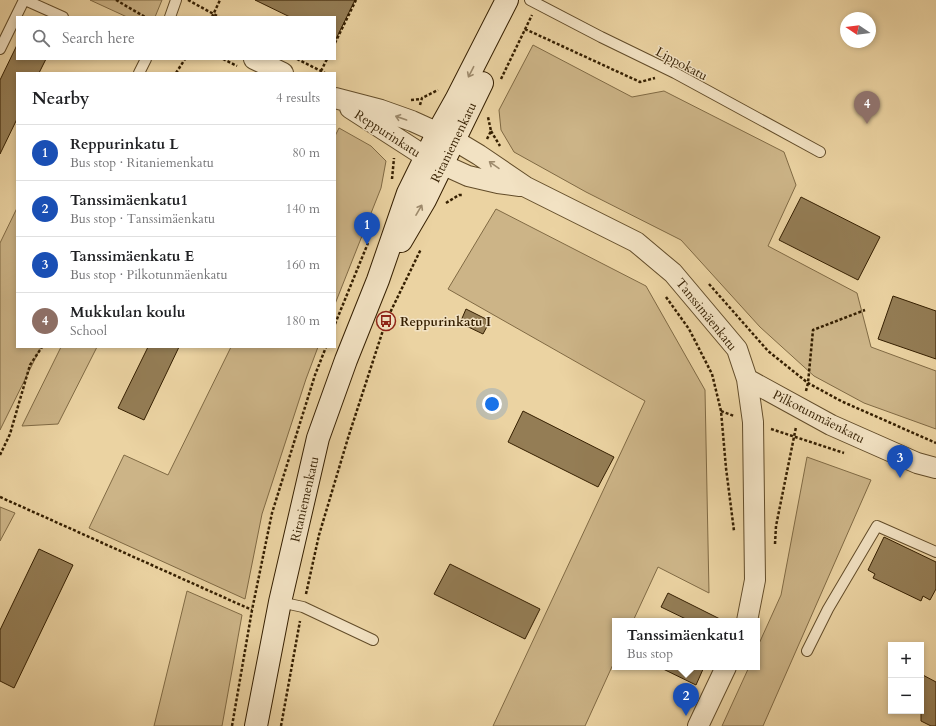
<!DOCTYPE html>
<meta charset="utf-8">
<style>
body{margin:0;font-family:Cardo,serif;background:#f6f6f6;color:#202124}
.controls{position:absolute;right:12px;bottom:12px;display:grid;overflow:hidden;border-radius:0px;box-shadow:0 2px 6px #0003}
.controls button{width:36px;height:36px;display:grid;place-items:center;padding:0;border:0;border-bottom:1px solid #e0e0e0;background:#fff;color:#202124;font:20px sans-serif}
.compass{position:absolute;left:840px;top:12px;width:36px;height:36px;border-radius:50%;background:#fff;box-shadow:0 2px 6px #0003;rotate:283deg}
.you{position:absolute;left:492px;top:404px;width:14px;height:14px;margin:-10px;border:3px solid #fff;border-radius:50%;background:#1a73e8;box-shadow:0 0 0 6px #1a73e833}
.badge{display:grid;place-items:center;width:26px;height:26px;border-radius:50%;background:#1a73e8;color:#fff;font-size:13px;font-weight:700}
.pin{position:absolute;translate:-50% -33px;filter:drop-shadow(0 1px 2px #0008)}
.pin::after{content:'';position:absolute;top:21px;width:14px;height:12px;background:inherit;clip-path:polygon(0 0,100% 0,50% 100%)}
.popup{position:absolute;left:612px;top:618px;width:148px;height:52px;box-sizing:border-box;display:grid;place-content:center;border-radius:0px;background:#fff;filter:drop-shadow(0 1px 3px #0005);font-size:13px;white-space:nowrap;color:#757577}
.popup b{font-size:15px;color:#202124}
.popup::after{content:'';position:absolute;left:50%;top:100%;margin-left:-8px;border:8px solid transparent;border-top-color:#fff}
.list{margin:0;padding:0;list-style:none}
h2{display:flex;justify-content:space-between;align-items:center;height:52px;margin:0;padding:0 16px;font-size:17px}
h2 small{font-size:13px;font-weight:400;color:#757577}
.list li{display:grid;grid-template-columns:26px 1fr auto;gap:12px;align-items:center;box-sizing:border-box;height:56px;padding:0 16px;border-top:1px solid #e0e0e0}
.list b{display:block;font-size:15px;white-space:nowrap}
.list p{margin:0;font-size:13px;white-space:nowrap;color:#757577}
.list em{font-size:13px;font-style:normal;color:#757577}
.icon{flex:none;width:22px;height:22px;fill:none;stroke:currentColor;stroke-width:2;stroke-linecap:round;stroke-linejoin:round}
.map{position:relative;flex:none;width:936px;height:726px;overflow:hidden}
.search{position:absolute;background:#fff;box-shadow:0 2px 6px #0003;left:16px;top:16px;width:320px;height:44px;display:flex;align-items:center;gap:10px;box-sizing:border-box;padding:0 14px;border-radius:0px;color:#757577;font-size:15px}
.panel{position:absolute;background:#fff;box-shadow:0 2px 6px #0003;left:16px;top:72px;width:320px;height:276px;border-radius:0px}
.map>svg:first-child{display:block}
</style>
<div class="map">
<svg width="936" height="726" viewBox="0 0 936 726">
<rect width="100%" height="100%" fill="#ebd3a2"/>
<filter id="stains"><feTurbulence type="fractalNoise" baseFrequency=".005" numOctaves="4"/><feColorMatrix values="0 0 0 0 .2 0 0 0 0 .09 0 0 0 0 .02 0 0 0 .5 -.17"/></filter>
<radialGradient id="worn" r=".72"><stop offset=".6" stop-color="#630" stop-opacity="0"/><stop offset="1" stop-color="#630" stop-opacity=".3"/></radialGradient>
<path fill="#ccb487" stroke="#806a44" d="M90 0H162L155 17H127Z
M533 45 632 97 664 91 784 152 796 185 768 246 857 293 871 347 936 371V429L864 403 814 376 760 327 681 240 586 192 514 152 501 130 499 110Z
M339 128 371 146 386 161 381 188 335 304V136Z
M17 208V347H41L0 430V243Z
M496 209 646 286 705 390 709 593 658 567 633 621H615V660L585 726H493L645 401 448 289Z
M61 347H97L58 424 22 426Z
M231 347H318L306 379 262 514 245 599 89 528 124 455 168 475Z
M807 457 871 480 763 726H722L749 667H757V648L781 595Z
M0 507 15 513 0 541Z
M187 591 242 615 222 726H154Z"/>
<path fill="#947d55" stroke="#351f01" d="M255 0H355L335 41V17H290Z
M17 45V59H46L39 73H17V119L0 154V80Z
M801 197 880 237 858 280 779 240Z
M893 296 936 311V359L878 339Z
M466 309 490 321 483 334 460 323Z
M148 347H179L144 420 118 408Z
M523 411 614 457 598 487 508 442Z
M884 537 936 562V589L930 600 923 596 921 601 873 578 875 574 868 570Z
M39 549 73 565 14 688 0 681V630Z
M450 564 540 609 525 639 434 594Z
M668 593 724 621H690L661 607Z
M659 667H704L696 685Z
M921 674 936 682V726H931L921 721Z"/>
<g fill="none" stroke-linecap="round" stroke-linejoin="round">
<defs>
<path id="lane" d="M25 0 63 17
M530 0 601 37 675 73 820 152
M170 17 176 0
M0 49 24 0
M139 73 146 59
M280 602 303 607 373 640
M807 651 828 609 877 526 936 552"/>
<path id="street" d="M254 59 283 73
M335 98 381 110 412 121 454 140 479 155 526 187 636 242 673 273 737 349 747 379 753 422 755 580 747 621
M350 108 426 157 468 176 498 183 520 186
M747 379 831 425 917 463 936 468
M698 726 726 667"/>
<path id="secondary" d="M401 241 425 200 482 83
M256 726 280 602 318 438 346 360 378 280 408 193 438 132 456 100 507 0"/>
</defs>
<use href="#lane" stroke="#624c29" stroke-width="12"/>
<use href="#street" stroke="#624c29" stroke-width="22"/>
<use href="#secondary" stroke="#351f01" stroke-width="24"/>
<path stroke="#351f01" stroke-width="2.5" stroke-dasharray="3 2" stroke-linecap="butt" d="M116 0 145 17
M188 0 219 17
M212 17 220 0
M525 29 640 82 655 78
M335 43 356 0
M223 59 237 66
M297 59 325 73
M321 71 327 59
M176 73 185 59
M501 79 532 15
M411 100 422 99
M420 105 422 98 438 90
M491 131 500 146
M487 139 491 131 488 117
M392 179 394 158
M446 203 459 195H462
M709 284 768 351 808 383 841 401 936 443
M666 297 689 329 712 374 721 411 726 468 734 531
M335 324 368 243
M806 391 808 383 813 330 865 310
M721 411 734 416
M771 429 844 453
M0 455 10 434 30 365 42 347
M0 497 252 610
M775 544 776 526 796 427
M306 594 319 535 348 438 386 321 421 249
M232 726 252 610 272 513 315 375 326 347
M281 726 300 621"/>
<use href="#lane" stroke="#f2e2c3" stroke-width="10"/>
<use href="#street" stroke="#f2e2c3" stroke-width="20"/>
<use href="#secondary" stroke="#f2e2c3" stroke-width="22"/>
</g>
<defs><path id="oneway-shaft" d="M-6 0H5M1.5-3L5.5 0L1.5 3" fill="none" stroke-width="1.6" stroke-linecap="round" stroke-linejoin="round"/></defs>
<g stroke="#9d8a6c">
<use href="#oneway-shaft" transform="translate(471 72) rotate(117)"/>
<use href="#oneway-shaft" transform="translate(401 118) rotate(-161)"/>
<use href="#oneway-shaft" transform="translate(494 165) rotate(-145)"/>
<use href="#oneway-shaft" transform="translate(419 210) rotate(-60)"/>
</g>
<defs>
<symbol id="bus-ring" viewBox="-11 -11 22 22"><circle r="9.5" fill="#f2e2c3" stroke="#8f2418" stroke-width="1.5"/><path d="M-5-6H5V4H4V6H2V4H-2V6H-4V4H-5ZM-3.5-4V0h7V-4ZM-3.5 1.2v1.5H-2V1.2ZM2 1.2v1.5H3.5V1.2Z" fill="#8f2418"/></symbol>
</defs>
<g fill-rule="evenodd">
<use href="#bus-ring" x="375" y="310" width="22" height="22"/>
</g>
<g text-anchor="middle" stroke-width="3" stroke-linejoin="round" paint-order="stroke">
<g font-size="13" fill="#351f01" stroke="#f2e2c3">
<text transform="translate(682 63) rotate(28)" y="5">Lippokatu</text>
<text transform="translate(388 133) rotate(33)" y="5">Reppurinkatu</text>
<text transform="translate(453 142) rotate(-64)" y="5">Ritaniemenkatu</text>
<text transform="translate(707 314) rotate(51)" y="5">Tanssimäenkatu</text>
<text transform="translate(819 416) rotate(27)" y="5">Pilkotunmäenkatu</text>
<text transform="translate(304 499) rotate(-77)" y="5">Ritaniemenkatu</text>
</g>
<g font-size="13" font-weight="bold" fill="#351f01" stroke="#f2e2c3" text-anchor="start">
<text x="400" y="326">Reppurinkatu I</text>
</g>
</g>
<rect width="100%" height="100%" filter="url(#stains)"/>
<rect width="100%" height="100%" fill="url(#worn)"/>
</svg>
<div class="controls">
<button>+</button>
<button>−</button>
</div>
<svg class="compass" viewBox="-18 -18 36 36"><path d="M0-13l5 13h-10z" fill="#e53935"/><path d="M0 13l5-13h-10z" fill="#757577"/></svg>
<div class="you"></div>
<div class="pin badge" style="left:367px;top:245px;background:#1a4fb4">1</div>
<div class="pin badge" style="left:686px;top:716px;background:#1a4fb4">2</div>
<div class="popup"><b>Tanssimäenkatu1</b>Bus stop</div>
<div class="pin badge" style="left:900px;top:478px;background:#1a4fb4">3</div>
<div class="pin badge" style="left:867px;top:124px;background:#8d6e63">4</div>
<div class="search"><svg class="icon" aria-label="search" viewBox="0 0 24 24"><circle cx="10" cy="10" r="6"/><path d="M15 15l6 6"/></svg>Search here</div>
<section class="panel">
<h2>Nearby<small>4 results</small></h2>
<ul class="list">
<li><span class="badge" style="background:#1a4fb4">1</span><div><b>Reppurinkatu L</b><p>Bus stop · Ritaniemenkatu</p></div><em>80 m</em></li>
<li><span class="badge" style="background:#1a4fb4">2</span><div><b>Tanssimäenkatu1</b><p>Bus stop · Tanssimäenkatu</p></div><em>140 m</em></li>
<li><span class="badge" style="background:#1a4fb4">3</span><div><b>Tanssimäenkatu E</b><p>Bus stop · Pilkotunmäenkatu</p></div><em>160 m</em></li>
<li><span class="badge" style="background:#8d6e63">4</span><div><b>Mukkulan koulu</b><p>School</p></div><em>180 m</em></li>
</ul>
</section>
</div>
